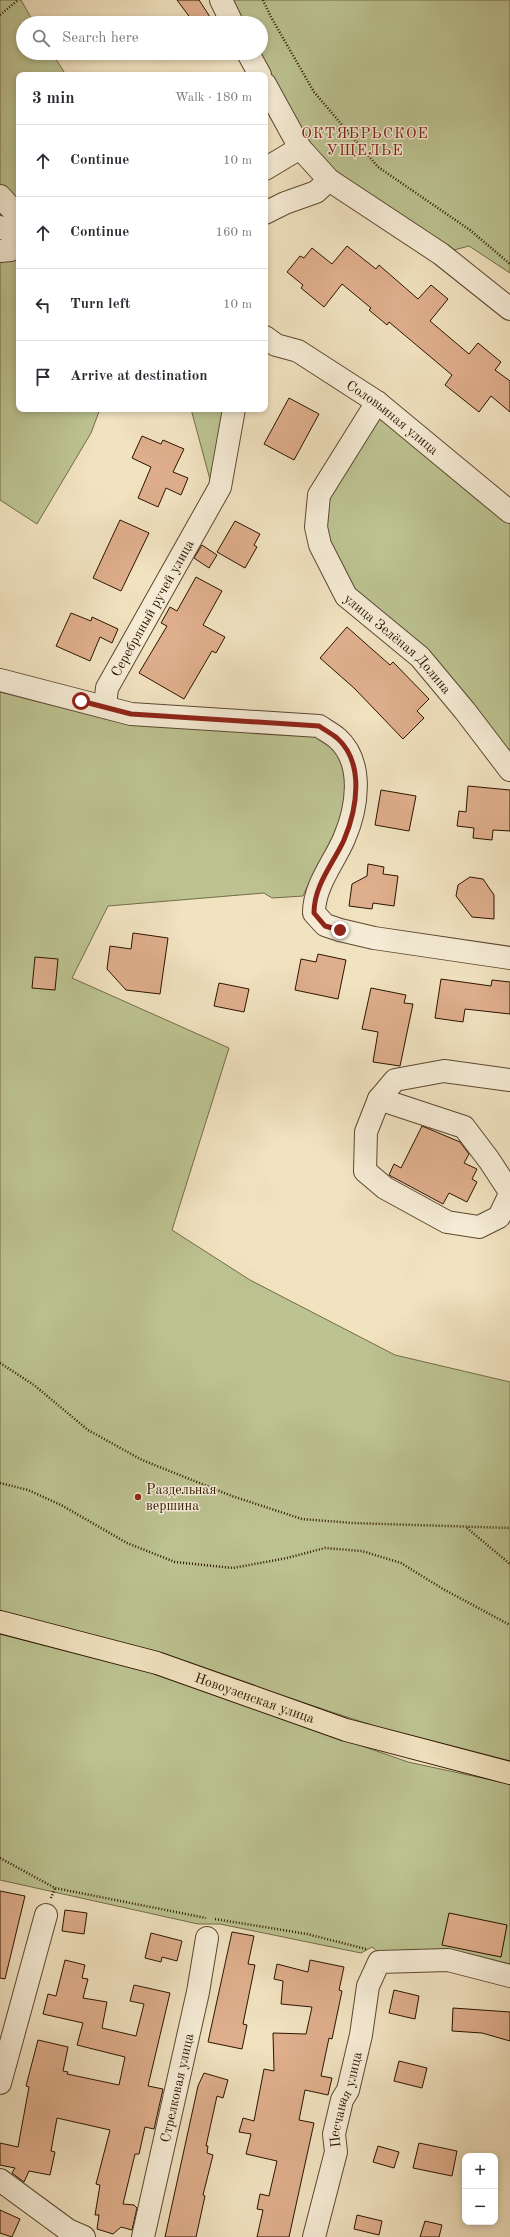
<!DOCTYPE html>
<meta charset="utf-8">
<style>
body{margin:0;font-family:"Old Standard TT",serif;background:#f2f2f3;color:#2b2b33}
.controls{position:absolute;right:12px;bottom:12px;display:grid;overflow:hidden;border-radius:8px;box-shadow:0 2px 6px #0003}
.controls button{width:36px;height:36px;display:grid;place-items:center;padding:0;border:0;border-bottom:1px solid #e1e1e2;background:#fff;color:#2b2b33;font:20px sans-serif}
.stop{position:absolute;width:12px;height:12px;margin:-9px;border:3px solid #8f2418;border-radius:50%;background:#fff}
.stop.end{background:#8f2418;border-color:#fff;box-shadow:0 1px 4px #0008}
.list{margin:0;padding:0;list-style:none}
h2{display:flex;justify-content:space-between;align-items:center;height:52px;margin:0;padding:0 16px;font-size:17px}
h2 small{font-size:13px;font-weight:400;color:#7c7c81}
.list li{display:grid;grid-template-columns:26px 1fr auto;gap:12px;align-items:center;box-sizing:border-box;height:72px;padding:0 16px;border-top:1px solid #e1e1e2}
.list b{display:block;font-size:15px;white-space:nowrap}
.list em{font-size:13px;font-style:normal;color:#7c7c81}
.icon{flex:none;width:22px;height:22px;fill:none;stroke:currentColor;stroke-width:2;stroke-linecap:round;stroke-linejoin:round}
.map{position:relative;flex:none;width:510px;height:2237px;overflow:hidden}
.search{position:absolute;background:#fff;box-shadow:0 2px 6px #0003;left:16px;top:16px;width:252px;height:44px;display:flex;align-items:center;gap:10px;box-sizing:border-box;padding:0 14px;border-radius:22px;color:#7c7c81;font-size:15px}
.panel{position:absolute;background:#fff;box-shadow:0 2px 6px #0003;left:16px;top:72px;width:252px;height:340px;border-radius:8px}
.map>svg:first-child{display:block}
</style>
<div class="map">
<svg width="510" height="2237" viewBox="0 0 510 2237">
<rect width="100%" height="100%" fill="#f1e2c0"/>
<filter id="stains"><feTurbulence type="fractalNoise" baseFrequency=".005" numOctaves="4"/><feColorMatrix values="0 0 0 0 .2 0 0 0 0 .09 0 0 0 0 .02 0 0 0 .5 -.17"/></filter>
<radialGradient id="worn" r=".72"><stop offset=".6" stop-color="#630" stop-opacity="0"/><stop offset="1" stop-color="#630" stop-opacity=".3"/></radialGradient>
<path fill="#bcc391" stroke="#746c48" d="M0 0H21L34 23H23V53H52L66 75H19V409H100L91 433 37 524 0 500Z
M229 0H510V273L469 246 454 250C417 223 374 204 339 174 302 142 281 94 257 53H261V23H240Z
M191 409H226L212 487Z
M378 419 388 420 510 521V753L354 588 328 542 323 498Z
M0 691 317 736 333 747 342 759 348 776 346 799 336 838 314 872 303 896 272 898 264 893 108 906 72 978 229 1048 172 1230 250 1280 395 1355 510 1382V1764C391 1736 277 1692 161 1655 108 1638 53 1626 0 1612Z
M0 1633 153 1673 408 1762 510 1784V1969L383 1956 372 1947 361 1953 220 1924H198L0 1880Z"/>
<path fill="#dfae8c" stroke="#2b1400" d="M177 0H199L214 23H194Z
M347 246 376 269 379 265 418 299 431 285 448 299 430 321 469 354 478 343 501 362 495 370 510 381V412L491 396 479 412 445 385 452 375 389 322 387 325 369 310 371 308 342 284 324 307 301 288 303 285 287 272 300 256 304 258 312 248 332 264Z
M289 398 319 414 294 460 264 444Z
M142 436 161 444 163 440 184 449 173 472 188 478 181 495 166 488 158 507 138 498 151 467 132 458Z
M120 520 149 533 121 591 93 578Z
M235 521 260 534 254 545 257 547 245 568 217 552Z
M202 545 217 555 209 568 194 558Z
M196 577 222 591 203 625 225 637 216 653 212 651 184 699 139 673 167 626 161 623 170 607 177 611Z
M71 613 91 621 92 617 118 629 112 643 100 637 90 661 56 646Z
M347 627 390 665 393 662 429 699 417 711 424 718 403 739 354 688 320 658Z
M468 786 510 790V831L493 830 492 840 473 838 474 828 457 826 459 811 466 812Z
M381 790 416 796 409 831 375 825Z
M368 864 384 867 383 874 398 876 394 906 373 903 372 909 349 906 352 884 367 876Z
M470 877 483 879 494 895V919L472 917 456 896 458 885Z
M133 933 168 938 160 994 126 990 107 969 110 946 131 949Z
M318 954 346 960 338 999 295 990 301 959 316 962Z
M35 957 58 959 55 990 32 988Z
M441 979 491 986 492 980 510 982V1014L465 1009 463 1022 435 1018Z
M219 983 249 989 244 1012 214 1006Z
M371 988 406 995 404 1003 413 1004 400 1066 373 1062 378 1032 362 1029Z
M422 1126 460 1142 469 1154 464 1163 477 1169 472 1179 477 1182 467 1202 449 1193 443 1204 389 1175 394 1164 401 1168Z
M0 1891 25 1896 5 1979 0 1978Z
M65 1910 87 1913 84 1934 62 1931Z
M449 1913 507 1925 501 1957 442 1945Z
M232 1932 254 1936 248 1964 255 1965 243 2024 247 2025 242 2049 208 2042Z
M151 1933 182 1941 177 1961 162 1957 161 1962 145 1958Z
M65 1960 85 1965 82 1978 88 1979 83 1998 107 2002 102 2028 136 2036 144 2004 130 2001 134 1985 170 1993 148 2086 163 2089 154 2129 145 2127 139 2154H135L123 2204 134 2205 137 2208 132 2230 121 2227 113 2234 97 2229 99 2215H95L100 2185 96 2184 110 2130 57 2118 51 2151 55 2152 50 2175 29 2171 24 2182 12 2173 15 2168 0 2165V2143L18 2147 29 2087 26 2086 38 2040 68 2047 63 2071 68 2072 67 2074 119 2085 125 2057 77 2045 83 2023 43 2014 48 1994 56 1996Z
M310 1960 344 1967 339 1990 342 1991 332 2039 329 2038 321 2076 332 2078 328 2095 305 2090 299 2120 314 2123 289 2237H257L263 2210 257 2209 260 2194 269 2196 277 2161 246 2154 251 2134 239 2132 243 2118 254 2121 264 2069 274 2071 273 2033 306 2034 312 2007 281 2004 283 1981 274 1979 277 1964 308 1972Z
M394 1990 419 1996 415 2019 389 2013Z
M453 2008 510 2012V2041L482 2033 452 2031Z
M399 2061 427 2068 422 2088 394 2081Z
M204 2073 228 2080 223 2098 217 2096 206 2146H208L207 2153 213 2155 203 2195 205 2196 196 2237H165L198 2086Z
M419 2143 457 2151 452 2176 413 2168Z
M378 2146 399 2152 394 2168 373 2162Z
M0 2210 20 2219 12 2237 0 2233Z
M357 2215 382 2221 379 2235 354 2229Z
M425 2221 442 2225 439 2237H420Z"/>
<g fill="none" stroke-linecap="round" stroke-linejoin="round">
<defs>
<g id="minor">
<path d="M221 0 232 23"/>
<path d="M248 53 260 75"/>
<path d="M265 84 300 148 329 180 441 254 510 309"/>
<path d="M265 169 300 148"/>
<path d="M0 196 19 217"/>
<path d="M265 213 285 203 316 192 329 180"/>
<path d="M0 227 9 231H19"/>
<path d="M0 251 11 250 19 243"/>
<path id="s1" d="M265 337 276 345 298 351 377 402 510 512"/>
<path id="s2" d="M377 402 319 495 316 527 320 545 346 596 420 657 465 711 510 770"/>
<path d="M0 680 131 714 319 726C325 730 332 734 337 738 365 763 357 809 344 839 333 864 314 886 314 913L325 925 340 930 374 938 510 958"/>
<path id="s3" d="M105 706 107 688 220 487 234 409"/>
<path d="M510 1080 444 1071 395 1080 379 1099 366 1132 365 1171 385 1188 447 1222 479 1227 499 1217 510 1194"/>
<path d="M379 1099 464 1127 489 1160 510 1192"/>
<path d="M0 2083 46 1915"/>
<path d="M0 2180 68 2230 84 2237"/>
<path id="s4" d="M143 2237 198 1992 207 1938"/>
<path id="s5" d="M314 2237 336 2152 334 2134 342 2100 348 2090 361 2035 368 1986 379 1962 448 1960 510 1976"/>
</g>
<g id="major">
<path id="s6" d="M0 1622 157 1663 346 1730 510 1773"/>
</g>
</defs>
<use href="#minor" stroke="#5c4830" stroke-width="24"/>
<use href="#major" stroke="#2b1400" stroke-width="24"/>
<path stroke="#2b1400" stroke-width="2.5" stroke-dasharray="1 2" stroke-linecap="butt" d="M263 0 271 17 314 92 378 167 470 230 510 264
M0 15 18 0
M0 1363 34 1385 88 1430 142 1460 232 1496 302 1519 352 1523 510 1528
M0 1483 28 1490 61 1505 127 1543 175 1562 233 1568 287 1558 325 1548 362 1551 401 1563 443 1589 510 1625
M467 1528 510 1564
M0 1858 55 1888 206 1918
M51 1898 55 1888
M215 1919 307 1934 366 1949"/>
<use href="#minor" stroke="#f6ecd6" stroke-width="22"/>
<use href="#major" stroke="#f1e2c0" stroke-width="22"/>
</g>
<g fill="none" stroke-linecap="round" stroke-linejoin="round">
<path stroke="#8f2418" stroke-width="5" d="M81 701 131 714 319 726C325 730 332 734 337 738 365 763 357 809 344 840 333 864 314 885 314 913L325 926 340 930"/>
</g>
<circle fill="#8f2418" stroke="#f6ecd6" stroke-width="1.5" cx="138" cy="1497" r="4"/>
<g text-anchor="middle" stroke-width="3" stroke-linejoin="round" paint-order="stroke">
<g font-size="14" fill="#2b1400" stroke="#f6ecd6">
<text dy="5" stroke="none"><textPath href="#s1" startOffset="152">Соловьиная улица</textPath></text>
<text dy="5" stroke="none"><textPath href="#s3" startOffset="110">Серебряный ручей улица</textPath></text>
<text dy="5" stroke="none"><textPath href="#s2" startOffset="288">улица Зелёная Долина</textPath></text>
<text dy="5" stroke="none"><textPath href="#s6" startOffset="266">Новоузенская улица</textPath></text>
<text dy="5" stroke="none"><textPath href="#s4" startOffset="153">Стрелковая улица</textPath></text>
<text dy="5" stroke="none"><textPath href="#s5" startOffset="142">Песчаная улица</textPath></text>
</g>
<g font-size="14" fill="#2b1400" stroke="#f6ecd6" text-anchor="start">
<text x="146" y="1494">Раздельная<tspan x="146" dy="16">вершина</tspan></text>
</g>
<g font-size="15" letter-spacing="1" fill="#7a1f14" stroke="#f6ecd6">
<text x="365" y="138">ОКТЯБРЬСКОЕ<tspan x="365" dy="17">УЩЕЛЬЕ</tspan></text>
</g>
</g>
<rect width="100%" height="100%" filter="url(#stains)"/>
<rect width="100%" height="100%" fill="url(#worn)"/>
</svg>
<div class="controls">
<button>+</button>
<button>−</button>
</div>
<div class="stop" style="left:81px;top:701px"></div>
<div class="stop end" style="left:340px;top:930px"></div>
<div class="search"><svg class="icon" aria-label="search" viewBox="0 0 24 24"><circle cx="10" cy="10" r="6"/><path d="M15 15l6 6"/></svg>Search here</div>
<section class="panel">
<h2>3 min<small>Walk · 180 m</small></h2>
<ul class="list">
<li><svg class="icon" aria-label="ahead" viewBox="0 0 24 24"><path d="M12 20V5M6 11l6-6 6 6"/></svg><div><b>Continue</b></div><em>10 m</em></li>
<li><svg class="icon" aria-label="ahead" viewBox="0 0 24 24"><path d="M12 20V5M6 11l6-6 6 6"/></svg><div><b>Continue</b></div><em>160 m</em></li>
<li><svg class="icon" aria-label="left" viewBox="0 0 24 24"><path d="M17 20v-9H6M10 6l-5 5 5 5"/></svg><div><b>Turn left</b></div><em>10 m</em></li>
<li><svg class="icon" aria-label="arrive" viewBox="0 0 24 24"><path d="M6 21V4h12l-3 4 3 4H6"/></svg><div><b>Arrive at destination</b></div></li>
</ul>
</section>
</div>
